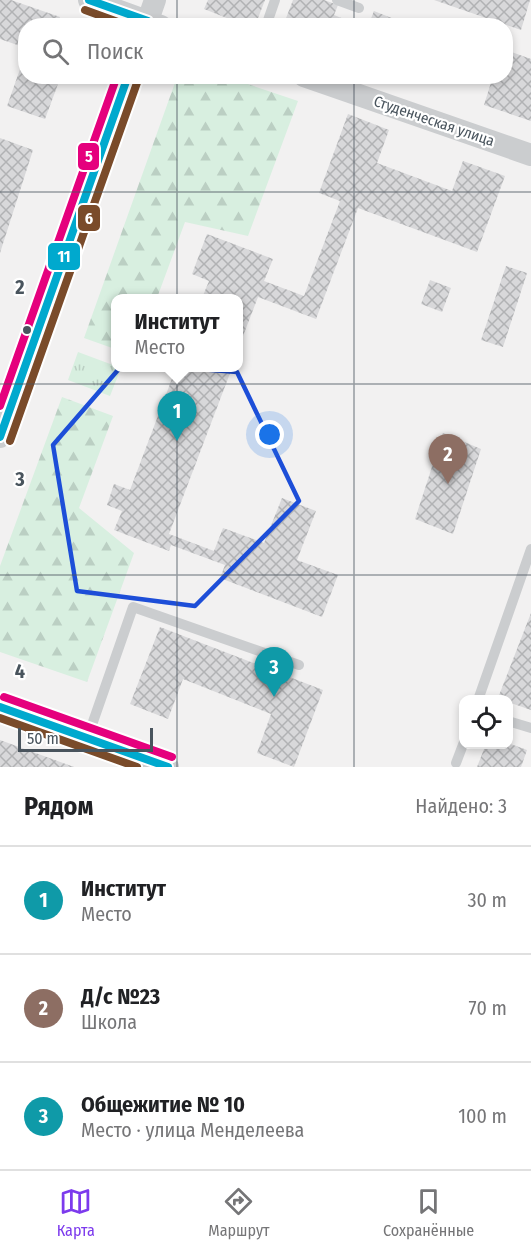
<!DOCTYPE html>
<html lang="ru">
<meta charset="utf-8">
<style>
body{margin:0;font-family:"Fira Sans Condensed",sans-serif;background:#f6f6f6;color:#202124}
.controls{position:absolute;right:18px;bottom:18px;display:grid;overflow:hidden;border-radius:12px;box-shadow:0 3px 9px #0003}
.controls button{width:54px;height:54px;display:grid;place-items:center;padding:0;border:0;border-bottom:2px solid #e0e0e0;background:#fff;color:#202124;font:30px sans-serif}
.scale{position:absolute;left:18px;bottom:15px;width:135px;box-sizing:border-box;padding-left:6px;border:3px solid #49545d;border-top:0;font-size:16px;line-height:21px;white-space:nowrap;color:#49545d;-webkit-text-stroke:4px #fff;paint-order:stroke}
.you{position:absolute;left:270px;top:435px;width:21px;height:21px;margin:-15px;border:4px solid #fff;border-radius:50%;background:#1a73e8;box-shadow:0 0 0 9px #1a73e833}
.badge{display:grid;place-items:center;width:39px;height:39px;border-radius:50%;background:#7c3aed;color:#fff;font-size:20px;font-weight:700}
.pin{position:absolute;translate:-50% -50px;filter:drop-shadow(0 2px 3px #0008)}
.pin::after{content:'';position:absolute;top:32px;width:21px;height:18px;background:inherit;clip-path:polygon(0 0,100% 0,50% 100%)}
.popup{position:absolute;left:111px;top:294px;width:132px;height:78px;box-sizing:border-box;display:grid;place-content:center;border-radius:12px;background:#fff;filter:drop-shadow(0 2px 4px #0005);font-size:20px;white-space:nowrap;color:#757577}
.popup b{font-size:22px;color:#202124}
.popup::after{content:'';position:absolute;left:50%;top:100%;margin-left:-12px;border:12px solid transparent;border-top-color:#fff}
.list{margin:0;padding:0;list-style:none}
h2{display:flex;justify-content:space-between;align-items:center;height:78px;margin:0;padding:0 24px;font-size:26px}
h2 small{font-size:20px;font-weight:400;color:#757577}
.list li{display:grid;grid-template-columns:39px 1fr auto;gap:18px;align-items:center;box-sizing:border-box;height:108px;padding:0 24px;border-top:2px solid #e0e0e0}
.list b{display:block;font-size:22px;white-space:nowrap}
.list p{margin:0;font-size:20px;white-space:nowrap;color:#757577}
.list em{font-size:20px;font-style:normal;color:#757577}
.icon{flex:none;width:33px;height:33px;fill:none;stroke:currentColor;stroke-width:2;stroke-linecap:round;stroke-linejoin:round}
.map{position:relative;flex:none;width:531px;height:767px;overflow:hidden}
.search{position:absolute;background:#fff;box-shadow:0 3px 9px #0003;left:18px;right:18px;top:18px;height:66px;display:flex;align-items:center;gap:15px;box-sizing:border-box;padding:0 21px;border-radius:24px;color:#757577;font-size:22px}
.sheet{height:402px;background:#fff}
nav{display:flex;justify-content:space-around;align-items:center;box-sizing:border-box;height:84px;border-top:2px solid #e0e0e0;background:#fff;font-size:16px;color:#757577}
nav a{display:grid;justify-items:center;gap:3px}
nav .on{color:#7c3aed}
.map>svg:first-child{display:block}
</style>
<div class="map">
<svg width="531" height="767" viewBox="0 0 531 767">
<defs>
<pattern id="grass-tufts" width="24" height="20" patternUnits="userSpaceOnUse" patternTransform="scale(1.5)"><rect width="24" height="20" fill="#d8efe0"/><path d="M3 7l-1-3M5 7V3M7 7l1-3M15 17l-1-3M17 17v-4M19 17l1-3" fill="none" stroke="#bbcfc3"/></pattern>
<pattern id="forest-firs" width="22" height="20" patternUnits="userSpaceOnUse" patternTransform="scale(1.5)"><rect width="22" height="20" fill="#d8efe0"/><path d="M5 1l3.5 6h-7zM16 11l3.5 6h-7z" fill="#bbcfc3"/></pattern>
<pattern id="building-cross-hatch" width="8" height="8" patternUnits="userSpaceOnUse" patternTransform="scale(1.5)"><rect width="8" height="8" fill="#d8d8da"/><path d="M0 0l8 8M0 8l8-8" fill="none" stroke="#b1b2b4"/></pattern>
</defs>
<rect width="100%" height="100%" fill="#f2f1f1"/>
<path fill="url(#grass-tufts)" d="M78 352 121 368 110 396 68 380Z"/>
<path fill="url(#forest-firs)" d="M177 77H227L298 101 248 236 185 222 157 298H116L115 349 84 338Z
M62 397 113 416 79 508 134 553 87 682 0 652V566Z"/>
<path fill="url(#building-cross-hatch)" d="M0 0H11L60 17 57 26H26V48L0 39Z
M208 0H265L255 26H247L204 9Z
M293 0H324L338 5 334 15 361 26H283Z
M434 0H530L521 30Z
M374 11 409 25V26H368Z
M506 50 531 59V121L484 105 493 76H506Z
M25 55 26 76H61L45 119 7 106Z
M348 114 389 130 377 163 452 191 463 161 505 176 477 252 358 208 316 319 258 297 238 349V298H202L209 281 192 274 207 234 273 259 264 281 304 296 340 201 319 193Z
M0 138 33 150 0 253Z
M506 266 527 273 503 347 481 340Z
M430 280 451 288 442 312 421 304Z
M176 368H232L169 534 214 551 223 528 264 543 282 498 316 511 297 560 338 575 322 617 220 578 225 565 171 545 169 551 114 530 122 511 107 505 114 484 130 490Z
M443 433 481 449 453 534 415 519Z
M531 613V710L508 702V700L498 698Z
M160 627 323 690 294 767 257 753 271 714 183 679 168 719 130 704Z
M0 740 74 767H0Z
M508 743 527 750 521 767H477L486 744Z"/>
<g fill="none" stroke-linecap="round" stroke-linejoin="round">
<path stroke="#cbcdcf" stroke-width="10" d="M337 0 359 8
M266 26 275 0
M478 700 531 549
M508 721 531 728
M87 739 133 607 299 665
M456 763 464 742"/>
<path stroke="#cbcdcf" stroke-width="22" d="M89 0 161 26
M146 26 155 0
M304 76 531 155
M0 437 128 76
M0 707 168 767"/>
<defs>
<path id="bus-1" d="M89 0 148 21
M0 437 128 76
M0 707 168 767"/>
<path id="bus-2" d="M85 10 129 26
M10 441 138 80
M0 718 137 767"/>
<path id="bus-3" d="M0 406 117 76
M4 697 172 757"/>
</defs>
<use href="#bus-1" stroke="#fff" stroke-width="12"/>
<use href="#bus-2" stroke="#fff" stroke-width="12"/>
<use href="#bus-3" stroke="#fff" stroke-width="12"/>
<use href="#bus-1" stroke="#00a9ce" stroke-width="8"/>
<use href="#bus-2" stroke="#7a4b2a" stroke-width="8"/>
<use href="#bus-3" stroke="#e5007d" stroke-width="8"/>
</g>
<path fill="none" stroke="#1d4ed8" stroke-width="4.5" stroke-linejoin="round" d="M124 363 237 372 299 501 195 606 77 591 53 445Z"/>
<path fill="none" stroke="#49545d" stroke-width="1.5" stroke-opacity="0.55" d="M177 0V26M354 0V26M177 76V767M354 76V767M0 192H531M0 384H531M0 575H531"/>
<circle fill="#49545d" stroke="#fff" stroke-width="2" cx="27" cy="330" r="5"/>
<g text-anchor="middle" stroke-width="4.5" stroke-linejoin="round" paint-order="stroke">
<g font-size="15" fill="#49545d" stroke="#fff">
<text transform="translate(434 121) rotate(19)" y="5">Студенческая улица</text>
</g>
</g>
<g font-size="20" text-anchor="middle" font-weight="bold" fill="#49545d" stroke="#fff" stroke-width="4.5" stroke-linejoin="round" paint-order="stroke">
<text x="20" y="294">2</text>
<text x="20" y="486">3</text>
<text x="20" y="678">4</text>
</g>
<g stroke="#fff" stroke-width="2">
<rect x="77" y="142" width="23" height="29" rx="6" fill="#e5007d"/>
<rect x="77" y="204" width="24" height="28" rx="6" fill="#7a4b2a"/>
<rect x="47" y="242" width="34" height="29" rx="6" fill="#00a9ce"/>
</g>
<g font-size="16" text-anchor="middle" font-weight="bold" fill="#fff">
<text x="89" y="162">5</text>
<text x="89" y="224">6</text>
<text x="64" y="262">11</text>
</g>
</svg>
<div class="controls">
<button><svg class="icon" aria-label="locate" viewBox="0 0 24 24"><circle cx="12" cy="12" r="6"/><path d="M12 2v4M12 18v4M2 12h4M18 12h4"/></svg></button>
</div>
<div class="scale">50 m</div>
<div class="you"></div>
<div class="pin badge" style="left:177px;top:441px;background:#0f9aa8">1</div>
<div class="popup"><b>Институт</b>Место</div>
<div class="pin badge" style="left:448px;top:484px;background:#8d6e63">2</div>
<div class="pin badge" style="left:274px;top:697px;background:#0f9aa8">3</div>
<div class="search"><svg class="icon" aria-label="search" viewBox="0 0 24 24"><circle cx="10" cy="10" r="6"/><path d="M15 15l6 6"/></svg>Поиск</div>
</div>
<section class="sheet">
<h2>Рядом<small>Найдено: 3</small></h2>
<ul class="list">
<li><span class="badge" style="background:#0f9aa8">1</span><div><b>Институт</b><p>Место</p></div><em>30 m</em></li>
<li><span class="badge" style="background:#8d6e63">2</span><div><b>Д/с №23</b><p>Школа</p></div><em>70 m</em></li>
<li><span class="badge" style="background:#0f9aa8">3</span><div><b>Общежитие № 10</b><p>Место · улица Менделеева</p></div><em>100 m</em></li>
</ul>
</section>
<nav>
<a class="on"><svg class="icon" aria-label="map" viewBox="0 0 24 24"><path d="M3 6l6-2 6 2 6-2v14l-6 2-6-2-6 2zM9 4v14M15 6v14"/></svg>Карта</a>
<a><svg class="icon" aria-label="directions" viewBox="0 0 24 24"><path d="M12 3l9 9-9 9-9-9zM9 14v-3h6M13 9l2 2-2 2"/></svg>Маршрут</a>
<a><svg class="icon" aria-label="saved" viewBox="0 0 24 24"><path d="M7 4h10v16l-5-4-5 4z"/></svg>Сохранённые</a>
</nav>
